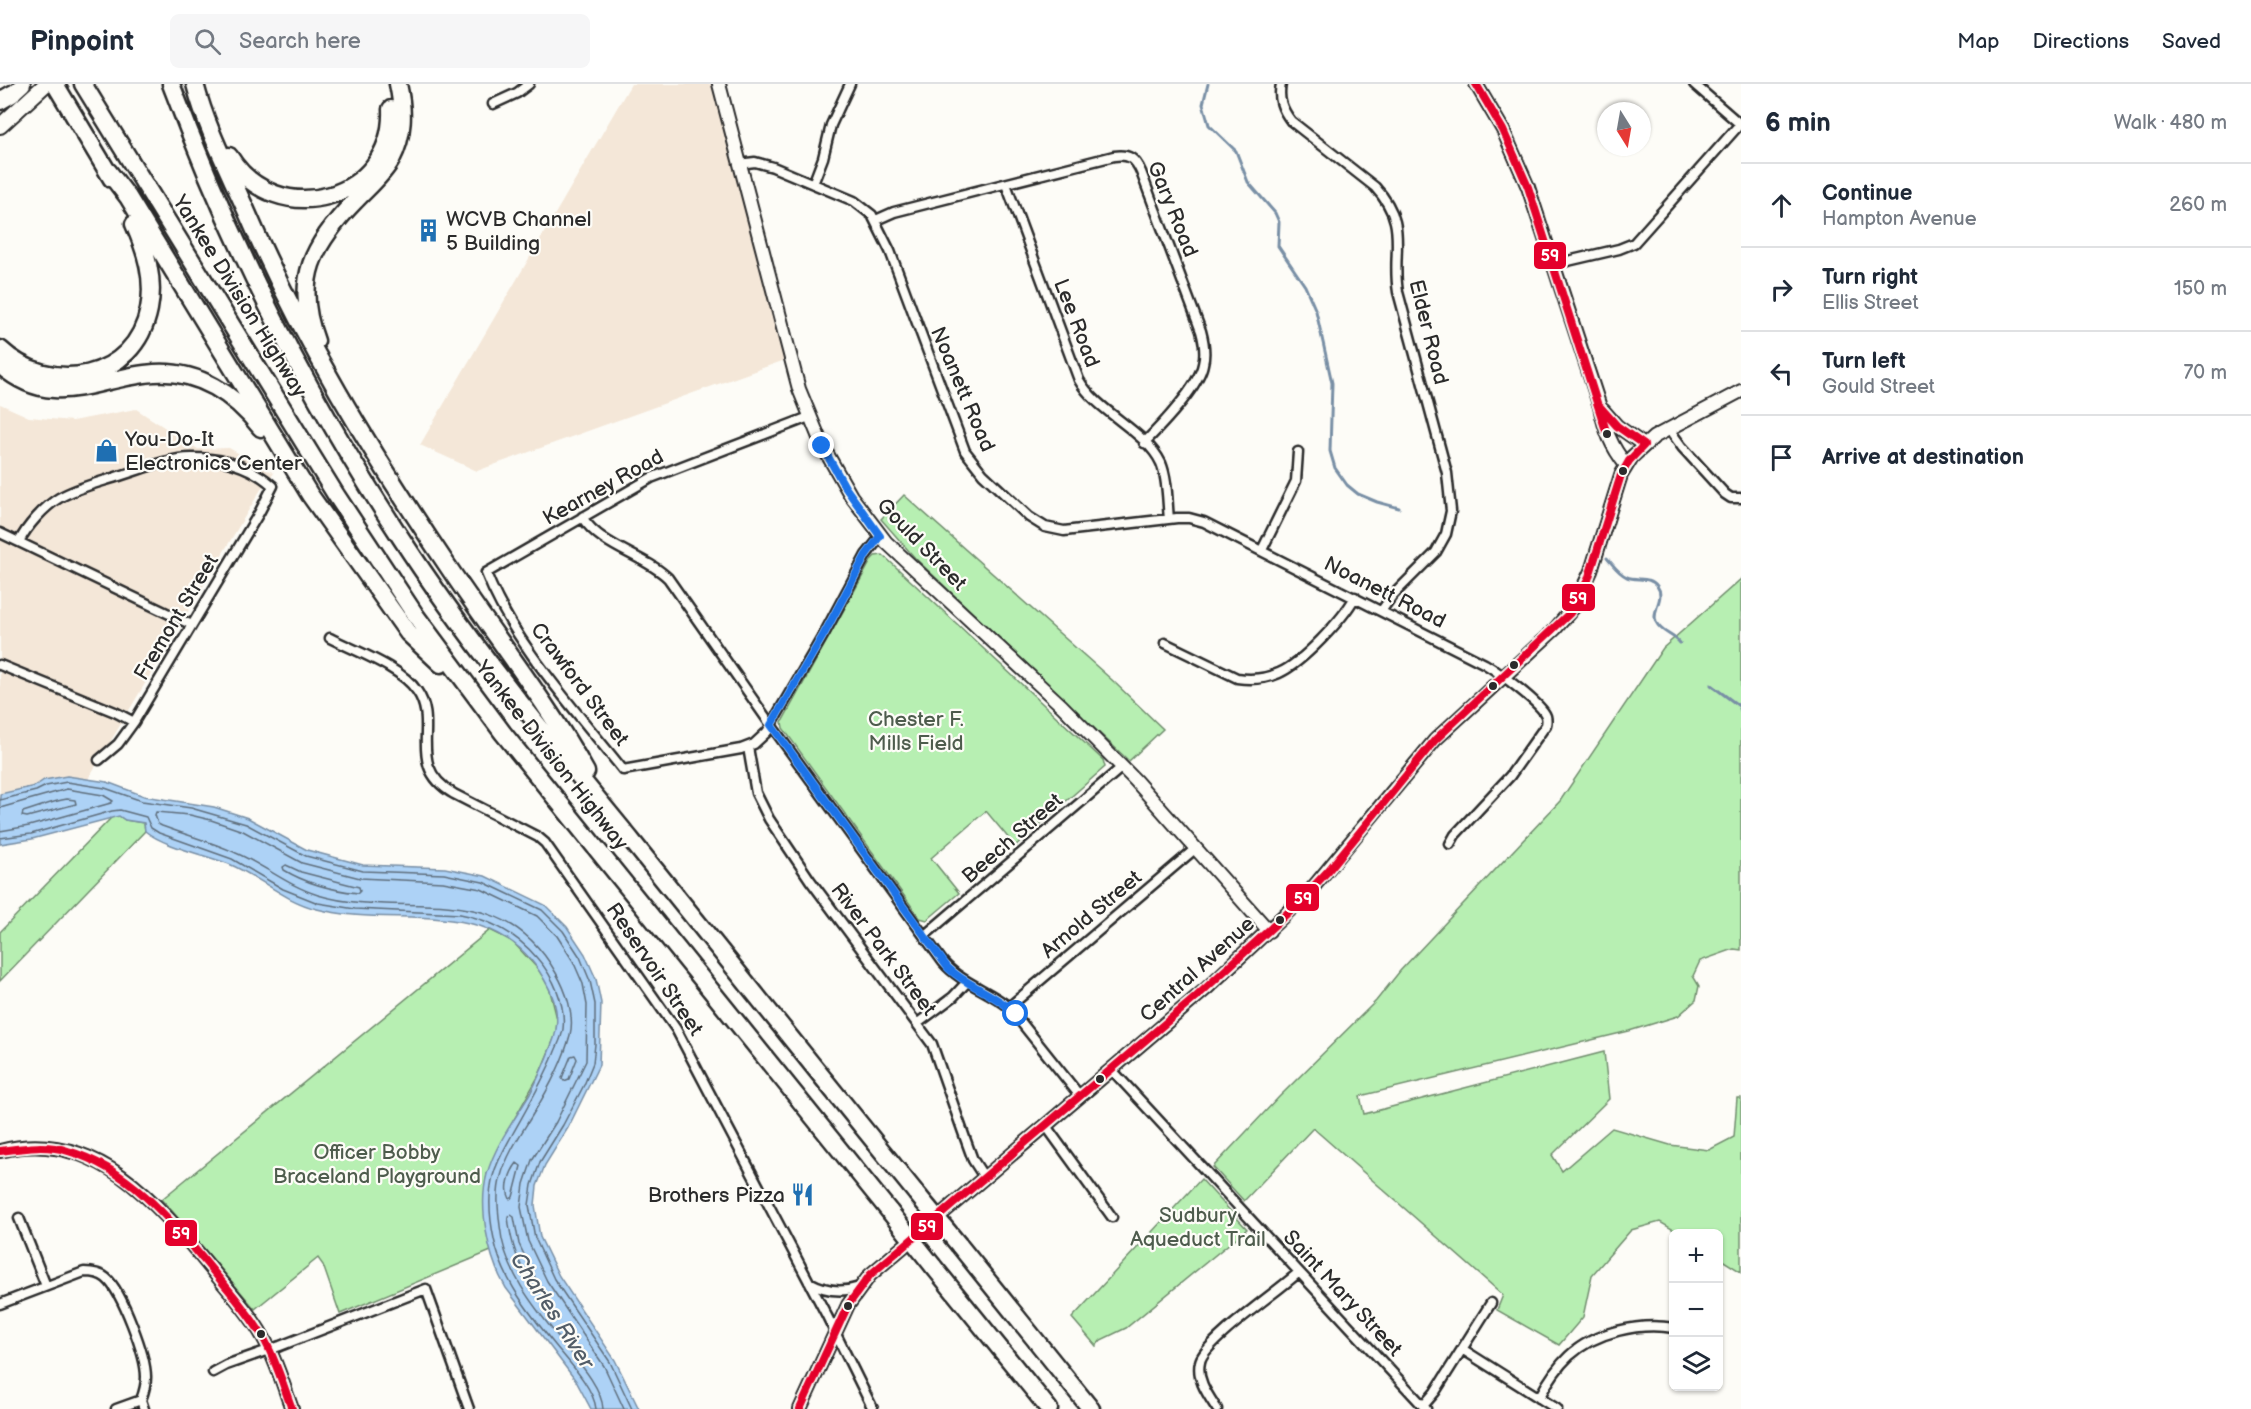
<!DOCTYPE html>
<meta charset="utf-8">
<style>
body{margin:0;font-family:"Balsamiq Sans",sans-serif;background:#f6f6f7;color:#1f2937}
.controls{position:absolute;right:18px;bottom:18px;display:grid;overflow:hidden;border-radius:9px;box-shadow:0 2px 4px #0004}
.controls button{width:54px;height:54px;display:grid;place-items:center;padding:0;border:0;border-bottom:2px solid #e0e1e3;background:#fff;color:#1f2937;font:30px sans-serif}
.compass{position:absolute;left:1597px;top:18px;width:54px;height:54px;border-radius:50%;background:#fff;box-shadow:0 2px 4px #0004;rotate:169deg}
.stop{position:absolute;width:18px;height:18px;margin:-14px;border:4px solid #1a73e8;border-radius:50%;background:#fff}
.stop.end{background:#1a73e8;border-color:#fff;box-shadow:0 2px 6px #0008}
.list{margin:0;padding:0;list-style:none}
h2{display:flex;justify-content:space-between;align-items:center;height:78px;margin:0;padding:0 24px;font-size:26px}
h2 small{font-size:20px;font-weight:400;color:#747a83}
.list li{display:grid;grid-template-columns:39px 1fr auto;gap:18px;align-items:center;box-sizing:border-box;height:84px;padding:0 24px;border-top:2px solid #e0e1e3}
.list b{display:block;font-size:22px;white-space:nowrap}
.list p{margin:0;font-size:20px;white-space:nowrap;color:#747a83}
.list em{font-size:20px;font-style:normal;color:#747a83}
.icon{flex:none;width:33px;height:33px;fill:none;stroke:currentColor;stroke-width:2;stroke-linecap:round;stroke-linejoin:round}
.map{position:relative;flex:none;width:1741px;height:1325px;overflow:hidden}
header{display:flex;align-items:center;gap:36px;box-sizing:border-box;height:84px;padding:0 30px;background:#fff;border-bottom:2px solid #e0e1e3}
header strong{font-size:28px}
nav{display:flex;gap:33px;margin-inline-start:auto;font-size:21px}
.search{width:420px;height:54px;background:#f6f6f7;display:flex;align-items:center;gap:15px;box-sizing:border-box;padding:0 21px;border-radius:9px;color:#747a83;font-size:22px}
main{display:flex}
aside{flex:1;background:#fff}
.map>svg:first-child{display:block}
</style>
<header>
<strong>Pinpoint</strong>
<div class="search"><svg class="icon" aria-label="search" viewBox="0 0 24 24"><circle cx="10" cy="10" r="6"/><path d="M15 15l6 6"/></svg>Search here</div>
<nav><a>Map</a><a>Directions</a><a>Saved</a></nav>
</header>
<main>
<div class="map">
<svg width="1741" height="1325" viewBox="0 0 1741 1325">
<rect width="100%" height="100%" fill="#fdfcf7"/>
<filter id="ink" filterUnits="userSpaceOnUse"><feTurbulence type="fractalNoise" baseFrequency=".0167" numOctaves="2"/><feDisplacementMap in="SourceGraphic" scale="12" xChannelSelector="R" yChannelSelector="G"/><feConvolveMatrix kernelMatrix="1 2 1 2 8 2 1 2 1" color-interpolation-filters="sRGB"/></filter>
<g filter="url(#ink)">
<path fill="#f4e7d8" d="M631 0H713L785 276 477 387 420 361Z
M0 320 29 333 72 337 136 325 198 365 229 364 274 389 263 402 88 695 67 692 44 696 35 702 0 710Z"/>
<path fill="#b7efb2" stroke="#718d6e" stroke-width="1.5" d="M904 411 1112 596 1163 645 1129 677 915 474 881 435Z
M883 471 1103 676 1105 683 1015 762 986 727 931 774 959 809 927 836 920 834 783 644 782 638 872 475 875 472Z
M1741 495V866L1734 865 1700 877 1693 892 1699 902 1696 916 1678 932 1629 947 1360 1012 1364 1030 1604 968 1609 1015 1552 1071 1562 1087 1612 1044 1670 1061 1709 1066 1734 1053 1737 1014H1741V1188L1719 1174 1718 1150 1679 1149 1660 1138 1631 1146 1592 1191 1583 1233 1559 1261 1497 1226 1503 1211 1313 1044 1244 1117 1213 1083 1279 1013 1376 917 1400 887 1560 717 1663 564Z
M119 732 125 736 144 739 145 747 0 897V848L112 733Z
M490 846 512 857 538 885 549 903 557 935 556 950 539 991 499 1062 487 1090 485 1108 486 1135 491 1167 340 1230 323 1181 318 1174 255 1225 162 1115Z
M1201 1095 1247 1145 1126 1244 1101 1256 1096 1262 1072 1234Z"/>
<path fill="#add2f6" stroke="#798fa5" stroke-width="1.5" d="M67 692 107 698 144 712 214 723 248 734 307 766 363 781 445 784 485 792 545 821 567 843 585 870 596 895 601 919 599 981 568 1044 545 1081 537 1102 535 1121 540 1153 559 1192 615 1276 639 1325H591L576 1297 506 1204C488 1174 478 1124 487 1090 495 1061 515 1035 530 1010 539 994 545 977 552 960 561 938 556 915 544 895 495 807 397 846 317 825 284 817 260 793 229 780 205 771 163 762 145 747L144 739 125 736 119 732 32 755 0 760V710L35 702 44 696Z"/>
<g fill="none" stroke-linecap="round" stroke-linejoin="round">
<path stroke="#5f6e7c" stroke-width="1.5" d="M67 715 75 716 76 720 27 733 22 732 23 728C38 724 52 717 67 715Z
M0 716 36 707 46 702 67 698 105 704 142 717 191 724 246 740 306 772 363 787 444 790 483 798 542 826 563 847 580 873 590 897 595 920V960L593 979 584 1001 563 1041 540 1078 532 1101 529 1121 535 1154 554 1195 610 1278 632 1325
M0 724 67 705 103 711 113 717 111 719 29 742 0 747
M0 754 31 750 112 727 120 726 146 733 151 744 159 749 232 775 283 805 318 819 355 825 460 830C491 836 517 850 537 874 553 892 566 920 563 945 562 954 557 962 554 970 542 999 527 1024 512 1051 505 1064 497 1077 493 1092 488 1111 490 1136 494 1155 502 1195 529 1229 555 1261 568 1277 594 1304 596 1325
M286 781 301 788 359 803 360 807 358 809C331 806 307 800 284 786L283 783Z
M575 971 577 975 569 995 564 997 562 994 571 972Z
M517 1079 521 1082 513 1113 510 1115C504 1104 510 1088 517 1079Z
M511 1131 514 1133 519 1160 539 1202 537 1205 534 1204C519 1182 511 1161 508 1133Z
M603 1325C602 1302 574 1273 560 1255 533 1222 504 1186 500 1142 498 1126 496 1108 501 1092 507 1070 521 1050 533 1030 548 1006 563 978 570 951 575 931 566 906 556 889 500 789 404 837 318 811 288 802 264 781 236 769 212 758 186 751 162 742L158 740 155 731 156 728 190 731 211 736 243 747 302 779 360 794 443 798 481 805 537 832 557 852 573 877 583 900 587 921 586 977 556 1038 532 1076 524 1100 521 1123 528 1157 547 1197 604 1282 624 1325"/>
<path stroke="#798fa5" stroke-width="3" d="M1208 0 1203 20 1209 41 1236 67 1248 98 1275 129 1279 138 1278 162 1305 202 1316 227 1332 299 1330 367 1335 384 1347 401 1358 410 1377 418 1399 424
M1607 474C1613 481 1619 490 1627 493 1637 497 1650 492 1657 502 1666 514 1651 526 1656 538 1661 549 1673 550 1680 559
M1711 601 1739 622 1741 627"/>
<defs>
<path id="street" d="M1281 0C1278 15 1282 25 1291 37L1375 103C1410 141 1391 166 1398 208L1447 389 1451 427 1446 450 1436 468 1392 512 1382 526
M1694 0 1741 41
M493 20 517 9 529 0
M739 80 755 78 773 83 854 117 872 131 890 167 965 367 983 390 1029 433 1045 443 1064 447 1177 434H1189L1204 438 1485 580C1497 587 1542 620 1546 632 1547 636 1547 637 1546 641L1510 692 1455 751 1450 760
M813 100 823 74 831 41 850 0
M1006 100 1079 296C1097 328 1146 347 1161 379 1168 396 1167 417 1169 435
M876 136 894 128 1114 72C1129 70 1135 74 1141 88L1201 247C1204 258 1206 269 1203 280 1199 302 1161 342 1144 359
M1555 180 1619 165 1634 159 1740 40
M809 333 651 394 486 489C514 561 576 626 623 686L741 665 754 660 767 648 824 550 866 471 881 452
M1669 345 1682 363 1725 410 1731 414H1741
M582 433C602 464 643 470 668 494L771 641 943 878C961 899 988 906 1009 923L1080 1012
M0 449 192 541
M19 458C27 442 44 423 59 414 76 404 97 399 116 393 140 386 167 374 192 374 223 374 250 381 273 402L259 429 134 638 118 660 99 676
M1262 466 1296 397 1298 368
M330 554C355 567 401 583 417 607 441 641 404 681 454 710L538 753 545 759 676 945 827 1232 873 1325
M1165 559 1237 594C1252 596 1266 595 1279 589 1302 579 1343 535 1355 513
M0 581 115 628 134 638
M748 663 756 709 769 735 810 796 932 960 965 1054 973 1076 984 1093
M924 852 1122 683
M1009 923 1196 764
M918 939 953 913 967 898
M1112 986 1426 1325
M1046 1042 1112 1133
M19 1134 46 1202
M809 1198C825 1207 842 1209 860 1203
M0 1220 84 1188C92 1188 100 1189 106 1194 122 1207 146 1272 146 1293 146 1301 144 1308 141 1316
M1462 1265 1557 1325
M213 1288 226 1281 280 1262 426 1205 469 1325
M1539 1314C1547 1299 1556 1284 1569 1272 1595 1248 1639 1238 1674 1244
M141 1316 144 1325
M1423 1322 1435 1308 1491 1219
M116 1325 141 1316
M1217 1325C1208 1311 1196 1295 1200 1278 1203 1258 1280 1206 1299 1188"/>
<path id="secondary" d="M719 0 799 305 822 361 851 412 886 458 1062 622 1135 696 1269 847
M1476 0 1503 46 1528 103 1600 323C1605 346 1611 362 1626 381
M1603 326 1617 342 1644 361
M0 1067C96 1042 159 1121 213 1187 230 1208 250 1229 263 1253 276 1275 283 1301 292 1325
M800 1325 848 1221 870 1191 1207 904 1310 807 1435 656 1555 545 1574 523 1591 487 1621 391 1632 373 1654 353 1741 307"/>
<path id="primary" d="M12 10 23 0
M0 42 46 0"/>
<path id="highway" d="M55 0 112 95
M83 0 336 411 416 532 503 649 890 1128
M171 0C230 158 307 310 399 451 469 559 551 658 632 757 727 875 821 992 916 1109
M195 0C206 43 228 85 246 126 300 252 371 368 447 481 493 550 546 616 586 688
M0 17 12 10
M229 72C276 149 395 116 391 25
M108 87 128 113 310 411 408 549 441 580
M316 257C293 196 313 160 355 117 367 104 382 92 391 76 404 51 404 27 398 0
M0 265C50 312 135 297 149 225 155 195 146 167 134 140
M0 281C54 328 96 293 154 289 198 286 234 310 261 344
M959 1161 1091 1325
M933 1182 1049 1325"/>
</defs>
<use href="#street" stroke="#2b2b2b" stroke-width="13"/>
<use href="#secondary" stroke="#2b2b2b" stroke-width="16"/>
<use href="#primary" stroke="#2b2b2b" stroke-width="18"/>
<use href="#highway" stroke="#2b2b2b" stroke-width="21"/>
<use href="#street" stroke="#fdfcf7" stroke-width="8"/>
<use href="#secondary" stroke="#fdfcf7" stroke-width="12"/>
<use href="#primary" stroke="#fdfcf7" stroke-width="14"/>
<use href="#highway" stroke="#fdfcf7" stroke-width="16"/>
<defs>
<path id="highway-bridge" d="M916 1109 959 1161
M890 1128 933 1182"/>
</defs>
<use href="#highway-bridge" stroke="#2b2b2b" stroke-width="21" stroke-linecap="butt"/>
<use href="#highway-bridge" stroke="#fdfcf7" stroke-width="16"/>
<defs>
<path id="bus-1" d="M1476 0 1503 46 1528 103 1607 350
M0 1067C23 1064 46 1060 68 1067 131 1085 173 1139 213 1187 231 1209 249 1229 263 1253 276 1276 283 1301 292 1325
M800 1325 848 1221 870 1191 1196 913 1293 824 1328 787 1435 656 1570 529 1588 496 1621 391 1629 377 1644 361 1617 342 1600 323"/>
</defs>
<use href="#bus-1" stroke="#fdfcf7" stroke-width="12"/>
<use href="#bus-1" stroke="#e4002b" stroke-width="8"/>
</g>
</g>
<g fill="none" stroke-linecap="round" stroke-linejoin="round" filter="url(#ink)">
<path stroke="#1a73e8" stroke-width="8" d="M822 362 845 403 880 452 866 471 824 550 771 641 948 884C968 903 996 910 1016 930"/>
</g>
<defs>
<symbol id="building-bare" viewBox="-9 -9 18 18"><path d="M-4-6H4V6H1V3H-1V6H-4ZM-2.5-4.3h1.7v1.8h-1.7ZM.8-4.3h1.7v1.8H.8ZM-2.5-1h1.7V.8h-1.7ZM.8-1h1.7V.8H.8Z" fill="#1f6fb2" stroke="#fdfcf7" stroke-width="2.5" paint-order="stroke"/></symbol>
<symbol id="shop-bare" viewBox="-9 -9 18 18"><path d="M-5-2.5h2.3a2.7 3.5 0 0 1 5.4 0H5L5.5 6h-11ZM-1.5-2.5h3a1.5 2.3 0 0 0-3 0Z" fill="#1f6fb2" stroke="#fdfcf7" stroke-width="2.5" paint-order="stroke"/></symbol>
<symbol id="restaurant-bare" viewBox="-9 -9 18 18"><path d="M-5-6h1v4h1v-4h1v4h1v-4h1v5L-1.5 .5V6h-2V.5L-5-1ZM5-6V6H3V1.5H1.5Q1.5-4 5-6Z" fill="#1f6fb2" stroke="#fdfcf7" stroke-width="2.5" paint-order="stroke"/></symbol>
</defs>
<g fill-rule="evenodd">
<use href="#building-bare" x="412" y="130" width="33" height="33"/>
<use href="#shop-bare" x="90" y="350" width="33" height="33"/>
<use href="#restaurant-bare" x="786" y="1094" width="33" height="33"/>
</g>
<g fill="#2b2b2b" stroke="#fdfcf7" stroke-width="2">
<circle cx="1607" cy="350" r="5"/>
<circle cx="1623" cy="387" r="5"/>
<circle cx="1514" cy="581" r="5"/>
<circle cx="1493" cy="602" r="5"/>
<circle cx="1280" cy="836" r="5"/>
<circle cx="1100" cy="995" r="5"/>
<circle cx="848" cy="1222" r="5"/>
<circle cx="261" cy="1250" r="5"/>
</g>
<g text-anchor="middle" stroke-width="4.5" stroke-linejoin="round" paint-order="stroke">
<g font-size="21" fill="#2b2b2b" stroke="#fdfcf7">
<text transform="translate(1173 125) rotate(68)" y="7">Gary Road</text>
<text transform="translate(240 212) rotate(58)" y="7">Yankee Division Highway</text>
<text transform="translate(1077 239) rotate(69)" y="7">Lee Road</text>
<text transform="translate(1429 248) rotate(76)" y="7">Elder Road</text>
<text transform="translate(963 305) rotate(67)" y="7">Noanett Road</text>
<text transform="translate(603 403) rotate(-29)" y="7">Kearney Road</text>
<text transform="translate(922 460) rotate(46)" y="7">Gould Street</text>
<text transform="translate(1385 508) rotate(27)" y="7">Noanett Road</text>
<text transform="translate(176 533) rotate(-59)" y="7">Fremont Street</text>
<text transform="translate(580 600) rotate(53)" y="7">Crawford Street</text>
<text transform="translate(552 671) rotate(52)" y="7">Yankee Division Highway</text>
<text transform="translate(1012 754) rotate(-41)" y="7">Beech Street</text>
<text transform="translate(1091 830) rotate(-40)" y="7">Arnold Street</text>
<text transform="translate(884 865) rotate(53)" y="7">River Park Street</text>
<text transform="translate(655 885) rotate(56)" y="7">Reservoir Street</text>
<text transform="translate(1197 885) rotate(-42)" y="7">Central Avenue</text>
<text transform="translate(1343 1209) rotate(47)" y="7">Saint Mary Street</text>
</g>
<g font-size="21" fill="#2b2b2b" stroke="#fdfcf7" text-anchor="start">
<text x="446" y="142">WCVB Channel<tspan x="446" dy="24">5 Building</tspan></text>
<text x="125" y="362">You-Do-It<tspan x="125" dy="24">Electronics Center</tspan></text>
<text x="785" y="1118" text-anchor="end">Brothers Pizza</text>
</g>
<g font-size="21" fill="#4e5c4d" stroke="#fdfcf7">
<text x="916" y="642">Chester F.<tspan x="916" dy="24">Mills Field</tspan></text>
<text x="377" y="1075">Officer Bobby<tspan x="377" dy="24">Braceland Playground</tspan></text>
<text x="1198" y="1138">Sudbury<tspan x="1198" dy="24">Aqueduct Trail</tspan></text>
</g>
<g font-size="22" font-style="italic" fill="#525d68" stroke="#fdfcf7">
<text transform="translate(553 1226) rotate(57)" y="8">Charles River</text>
</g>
</g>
<g stroke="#fdfcf7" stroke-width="2">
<rect x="1533" y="157" width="34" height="29" rx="6" fill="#e4002b"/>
<rect x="1561" y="499" width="35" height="29" rx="6" fill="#e4002b"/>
<rect x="1285" y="799" width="35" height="29" rx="6" fill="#e4002b"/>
<rect x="910" y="1128" width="34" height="29" rx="6" fill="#e4002b"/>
<rect x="164" y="1135" width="34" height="28" rx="6" fill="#e4002b"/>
</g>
<g font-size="16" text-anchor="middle" font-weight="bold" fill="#fff">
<text x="1550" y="177">59</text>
<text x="1578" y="520">59</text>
<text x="1303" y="820">59</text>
<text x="927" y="1148">59</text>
<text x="181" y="1155">59</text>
</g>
</svg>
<div class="controls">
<button>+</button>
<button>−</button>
<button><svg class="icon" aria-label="layers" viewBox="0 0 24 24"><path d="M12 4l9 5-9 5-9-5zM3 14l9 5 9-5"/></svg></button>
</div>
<svg class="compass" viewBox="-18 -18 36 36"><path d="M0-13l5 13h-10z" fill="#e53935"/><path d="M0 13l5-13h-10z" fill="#747a83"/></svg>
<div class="stop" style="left:1016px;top:930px"></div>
<div class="stop end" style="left:822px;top:362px"></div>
</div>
<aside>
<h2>6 min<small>Walk · 480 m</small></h2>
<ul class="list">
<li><svg class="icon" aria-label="ahead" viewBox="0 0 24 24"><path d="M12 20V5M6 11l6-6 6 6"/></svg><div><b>Continue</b><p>Hampton Avenue</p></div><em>260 m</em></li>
<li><svg class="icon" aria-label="right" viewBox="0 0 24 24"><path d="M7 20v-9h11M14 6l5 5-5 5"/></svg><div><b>Turn right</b><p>Ellis Street</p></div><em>150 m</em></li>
<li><svg class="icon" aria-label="left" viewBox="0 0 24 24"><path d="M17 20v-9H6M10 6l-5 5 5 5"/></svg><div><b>Turn left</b><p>Gould Street</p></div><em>70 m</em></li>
<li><svg class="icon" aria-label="arrive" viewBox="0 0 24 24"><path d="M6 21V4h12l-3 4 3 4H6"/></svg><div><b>Arrive at destination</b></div></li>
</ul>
</aside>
</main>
